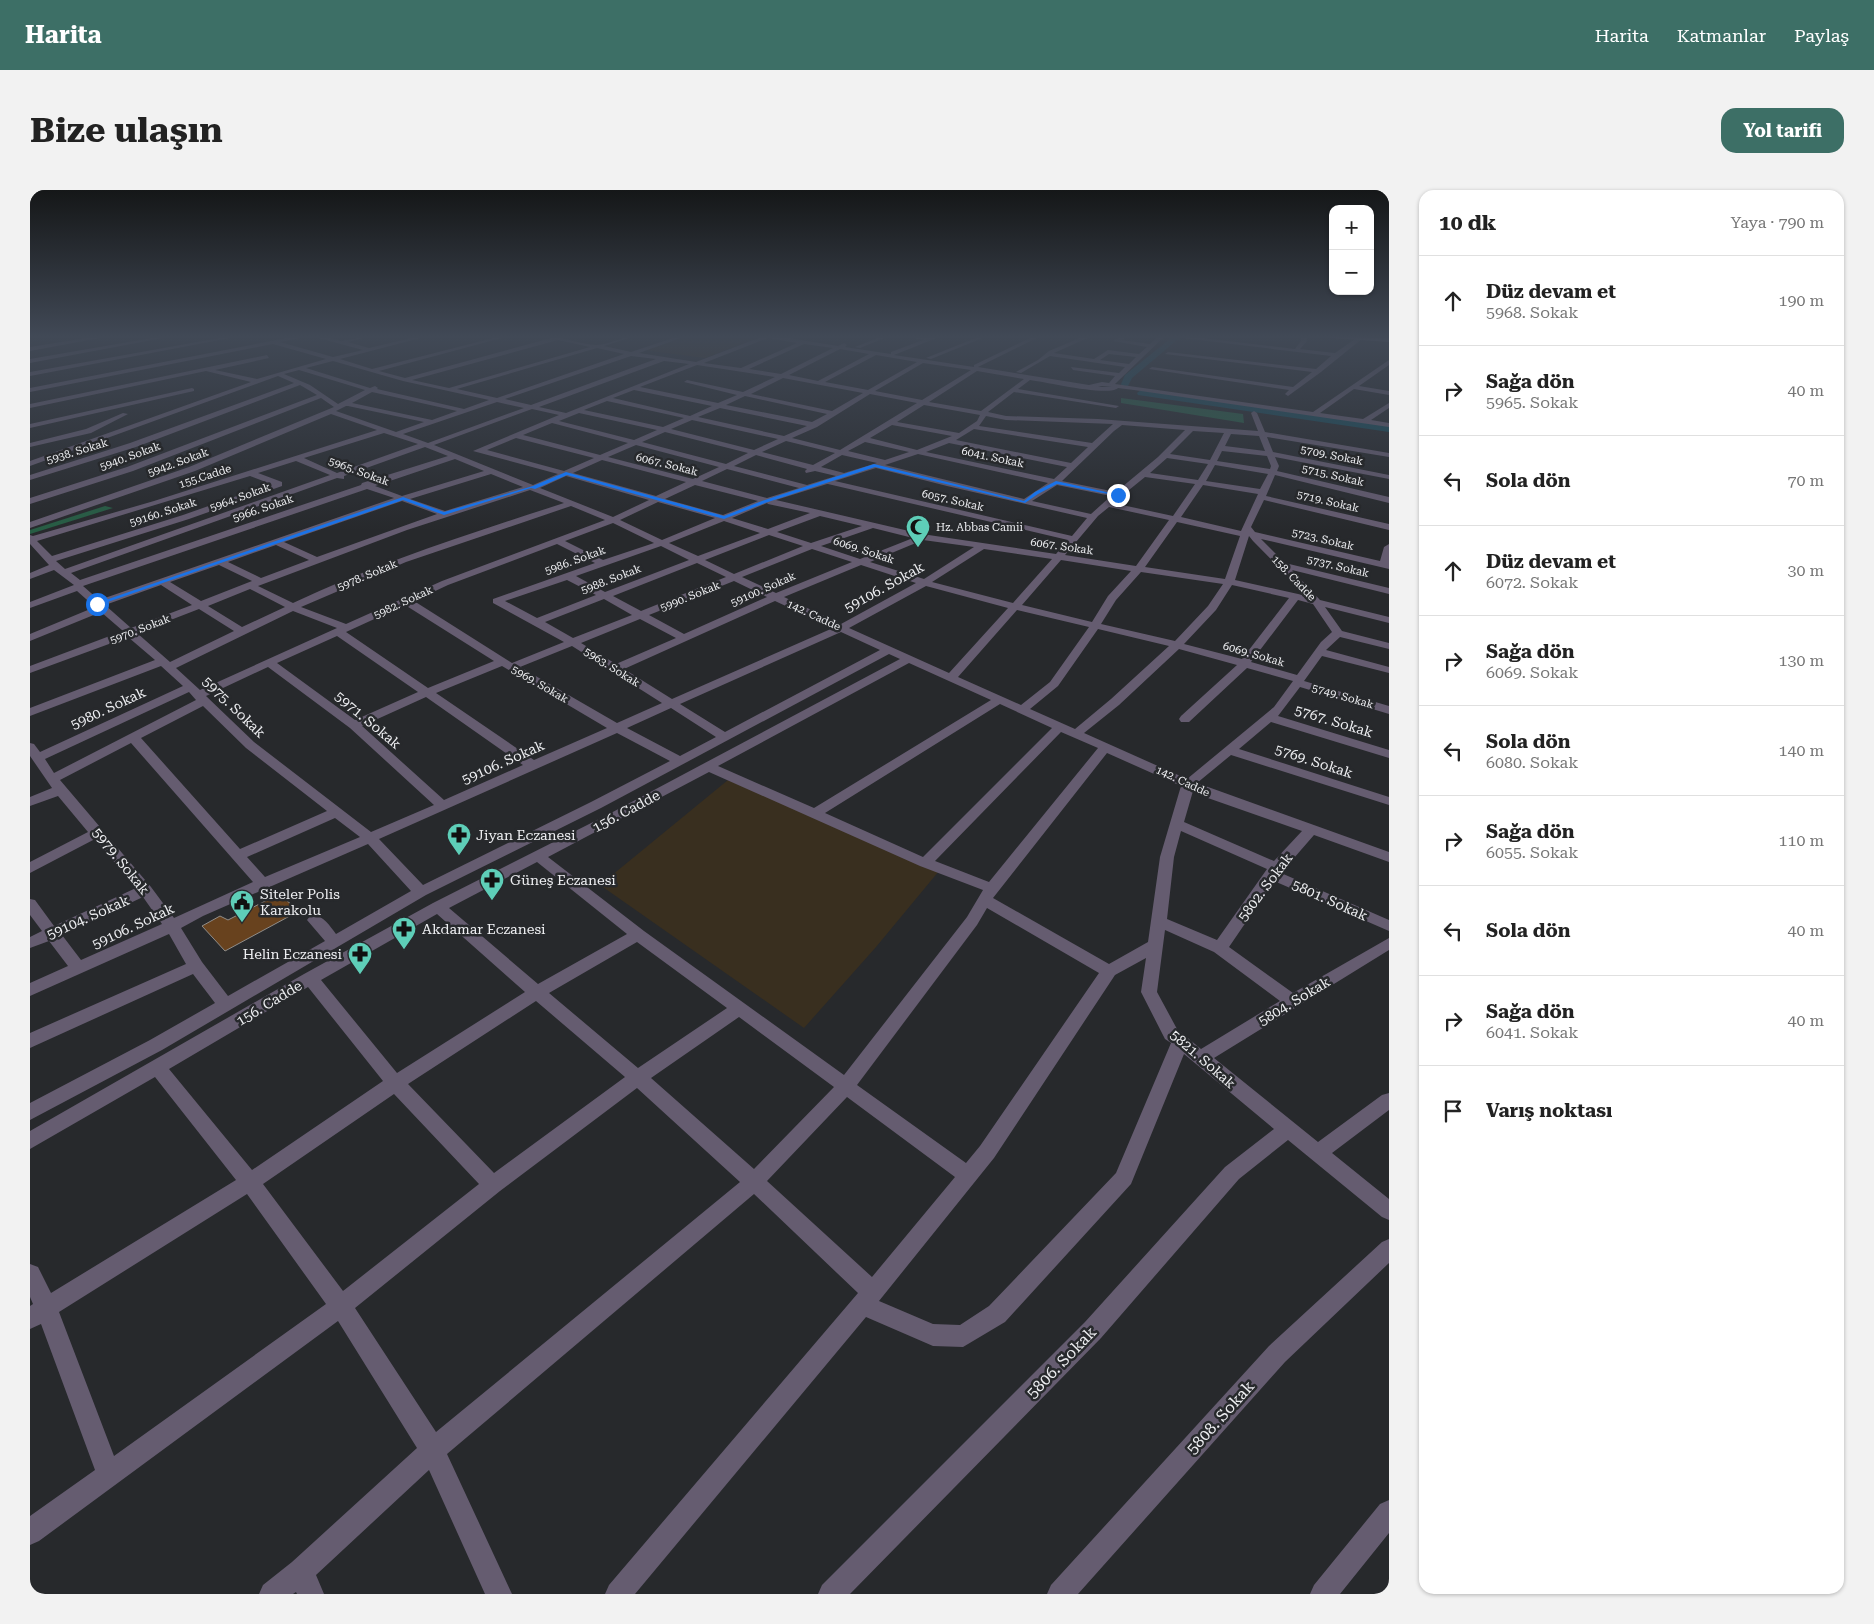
<!DOCTYPE html>
<html lang="tr">
<meta charset="utf-8">
<style>
body{margin:0;font-family:"Roboto Serif",serif;background:#f2f2f2;color:#222}
.controls{position:absolute;right:15px;top:15px;display:grid;overflow:hidden;border-radius:10px;box-shadow:0 1px 4px #0004}
.controls button{width:45px;height:45px;display:grid;place-items:center;padding:0;border:0;border-bottom:1px solid #e0e0e0;background:#fff;color:#222;font:25px sans-serif}
.stop{position:absolute;width:15px;height:15px;margin:-11px;border:4px solid #1a73e8;border-radius:50%;background:#fff}
.stop.end{background:#1a73e8;border-color:#fff;box-shadow:0 1px 5px #0008}
.list{margin:0;padding:0;list-style:none}
h2{display:flex;justify-content:space-between;align-items:center;height:65px;margin:0;padding:0 20px;font-size:21px}
h2 small{font-size:16px;font-weight:400;color:#767676}
.list li{display:grid;grid-template-columns:32px 1fr auto;gap:15px;align-items:center;box-sizing:border-box;height:90px;padding:0 20px;border-top:1px solid #e0e0e0}
.list b{display:block;font-size:19px;white-space:nowrap}
.list p{margin:0;font-size:16px;white-space:nowrap;color:#767676}
.list em{font-size:16px;font-style:normal;color:#767676}
.icon{flex:none;width:28px;height:28px;fill:none;stroke:currentColor;stroke-width:2;stroke-linecap:round;stroke-linejoin:round}
.map{position:relative;flex:none;width:1359px;height:1404px;overflow:hidden;border-radius:15px}
header{display:flex;align-items:center;gap:30px;box-sizing:border-box;height:70px;padding:0 25px;background:#3d6f66;color:#fff}
header strong{font-size:24px}
nav{display:flex;gap:28px;margin-inline-start:auto;font-size:18px}
.intro{display:flex;align-items:center;justify-content:space-between;box-sizing:border-box;height:120px;padding:0 30px}
h1{margin:0;font-size:35px}
.button{padding:12px 22px;border-radius:15px;background:#3d6f66;color:#fff;font-size:18px;font-weight:700}
main{display:flex;gap:30px;padding:0 30px}
aside{flex:1;background:#fff;border-radius:15px;box-shadow:0 1px 4px #0004}
.map>svg:first-child{display:block}
</style>
<header>
<strong>Harita</strong>
<nav><a>Harita</a><a>Katmanlar</a><a>Paylaş</a></nav>
</header>
<div class="intro"><h1>Bize ulaşın</h1><a class="button">Yol tarifi</a></div>
<main>
<div class="map">
<svg width="1359" height="1404" viewBox="0 0 1359 1404">
<rect width="100%" height="100%" fill="#27292c"/>
<path fill="#392f1f" d="M660 145H722L732 146 675 168 613 160Z
M698 590 909 681 846 757 774 838 570 695Z"/>
<path fill="#275d44" d="M1091 208 1213 224 1214 233 1091 213Z
M75 316 83 318 0 344V340Z"/>
<g fill="none" stroke-linecap="round" stroke-linejoin="round">
<path fill="#174b59" fill-rule="evenodd" d="M1145 145H1153L1102 188 1098 196H1092L1091 194 1095 185Z
M1111 200 1359 236V242L1108 205 1107 203Z"/>
</g>
<path fill="#68421e" stroke="#908d89" d="M249 704 269 721 195 761 172 736 190 726 198 730Z"/>
<g fill="none" stroke-linecap="round" stroke-linejoin="round">
<path fill="#655c70" fill-rule="evenodd" d="M75 145H86L0 161V157Z
M139 145H149L0 173V169Z
M206 145H216L0 186V182Z
M272 145H288L311 151 345 145 318 152 339 158 394 145H402L310 169 342 179 475 145H483L349 181 375 188 521 148 510 145C529 145 547 154 566 155 580 155 594 145 609 145L574 156 601 162 652 145H659L609 163 666 172 731 147 726 145H740L808 156 814 153 817 155 815 157 861 164V162L893 150 870 145 899 148 914 145 864 165 944 177V175L1006 145H1013L948 177 1059 195 1072 192 1079 193 1085 186 1043 180 1041 177 1089 183 1095 177 1020 166 991 183 986 182 1008 170 1019 161 1057 145H1064L1024 163 1064 169 1078 160 1109 164 1117 157 1083 151 1093 145H1099L1092 150 1120 154 1130 145H1136L1085 194 1283 222 1359 170V175L1329 196 1359 201V205L1324 199 1290 223 1333 229 1359 213V218L1341 230 1359 233V237L1104 200 1088 198C1079 207 1016 192 1000 190L988 199 1089 216 1086 218 984 202 958 222 976 226 1068 229 1228 241 1221 223 1224 221 1227 223 1235 242 1359 263V267L1237 247 1243 262 1359 285V289L1245 267 1249 276 1247 281 1359 307V313L1245 285 1236 306 1359 334V340L1234 310 1221 337 1225 342 1350 371 1354 357 1359 354V379L1231 349 1255 373 1359 398V404L1262 380 1290 410 1359 427V433L1295 417 1312 441 1359 453V459L1310 447 1296 460 1359 477V483L1292 466 1274 491 1359 516V524L1270 497 1248 526 1359 560V568L1241 532 1209 559 1359 607V615L1201 565 1167 593 1359 662V672L1284 645 1251 683 1359 730V741L1244 691 1199 757 1263 803 1359 748V760L1184 868 1288 952 1352 905 1359 903V920L1302 963 1359 1009V1030L1352 1027 1258 950 1209 989 1071 1148 820 1404H788L792 1395 1055 1132 1195 977 1244 939 1154 864 1101 994 975 1132 933 1157 903 1156 836 1127 605 1404H575L579 1395 828 1103 724 1004 417 1264 482 1404H455L399 1280 286 1385 294 1404H267L266 1402 263 1404H229L233 1395 262 1372 387 1258 308 1131 9 1351 0 1355V1326L65 1280 11 1134 0 1139V1116L3 1114 0 1107V1074L8 1077 21 1103 206 990 125 887 0 959V941L274 784 403 713 579 624 870 469 859 464 571 618 396 705 132 860 0 930V913L120 850 185 813 163 784 0 858V843L156 774 139 744 0 806V793L38 776 19 751 0 758V747L12 741 0 725V709L5 710 24 736 106 698 65 649 0 683V672L58 642 28 606 0 616V607L22 598 0 566V553L4 554 10 562 153 496 131 476 0 526V518L125 470 98 447 0 483V476L93 441 71 422 0 451V444L65 417 47 401 0 418V412L44 395 24 380 0 389V383L19 375 0 354V345L3 346 124 311 347 240 301 224 165 281 0 338V332L159 277 304 217 291 208 103 281 0 314V308L97 277 287 205 270 195 106 257 0 290V285L100 253 264 193 248 186 0 276V271L221 192 176 181 0 218V214L237 165 239 168 185 180 227 189 296 169 243 154 0 202V198ZM281 146 333 160 303 167 250 152ZM738 148 767 153 711 178 674 173ZM528 150 560 157 419 198 382 190ZM774 154 803 158 751 184 719 179ZM567 158 594 164 467 208 427 199ZM810 159 839 164 788 191 759 185ZM1079 164 1106 167 1099 174 1070 170ZM846 165 887 172 838 200 795 192ZM601 166 626 169 501 215 475 209ZM303 171 373 191 459 210 434 219 347 199 348 198 345 196 340 198 276 178ZM634 171 659 174 536 223 509 217ZM893 173 941 180 892 210 845 201ZM667 175 745 187 713 202 657 190 654 192 707 205 688 213 610 197ZM269 180 335 200 308 214 280 195 254 184ZM947 181 994 189 951 221 899 212ZM753 188 833 203 802 221 721 204ZM1072 196 1082 197H1068ZM604 200 682 216 660 226 583 208ZM342 202 427 221 402 230 322 213ZM840 204 887 213 810 260 762 248 787 237ZM715 206 797 224 782 232 696 215ZM577 211 654 228 633 237 554 220ZM467 212 494 218 398 253 373 244ZM894 215 950 225 947 231 929 243 867 232ZM316 216H318L394 232 366 242 306 221ZM690 218 777 236 754 246 668 227ZM502 219 529 225 443 261 528 284 503 295 404 255ZM549 223 627 240 604 250 529 231ZM956 226 976 230 1083 234 1062 253 949 236ZM662 230 748 249 724 260 641 239ZM522 233 598 253 570 265 493 245ZM862 235 922 246 887 260 840 248ZM1092 235 1155 240 1128 267 1086 302 1032 291 1084 241ZM944 239 1058 257 1041 273 926 250ZM1163 241 1194 243 1180 270 1140 264ZM635 242 718 263 696 274 612 252ZM354 243 388 254 307 283 274 268ZM1201 244 1229 246 1235 261 1195 256ZM486 248 564 268 534 281 457 260ZM756 251 805 263 783 275 732 262ZM835 252 879 262 855 270 818 261ZM919 253 1037 277 1024 289 896 262ZM606 255 689 277 663 289 578 267ZM395 257 418 266 332 293 331 295 50 390 41 383 307 288 314 289V286ZM1192 261 1237 266 1241 276 1240 279 1187 271ZM888 264 1018 293 994 309 855 275ZM726 265 777 279 775 281 776 283 785 281 806 286 777 295 704 276ZM812 265 847 273 814 283 791 277ZM1137 268 1178 274 1168 290 1120 283ZM425 269 454 281 372 306 345 296ZM572 270 656 292 626 306 543 283ZM266 271 300 285 35 379 26 371 159 329 252 296V292L228 283ZM1185 275 1238 284 1230 299 1176 291ZM846 278 917 296 1057 328 1042 346 805 291ZM697 279 769 298 737 308 672 291ZM461 284 493 297 415 321 380 309ZM220 286 241 294 153 325 22 366 7 351ZM536 286 619 310 583 327 510 298ZM1115 287 1165 294 1143 326 1083 313ZM797 294H798L1038 350 1026 364 892 344 746 310ZM665 295 728 311 693 325 635 309ZM1027 295 1081 306 1061 324 1002 311ZM1173 295 1228 304 1211 341 1151 327ZM337 299 364 308 69 410 53 396ZM500 300 534 313C442 343 350 372 263 413L228 396 377 340ZM372 311 407 324 287 367 254 352ZM628 312 685 328 632 350 590 330ZM737 313 738 314 780 323 738 339 702 328ZM541 316 575 330 412 391 316 434 271 417 376 372ZM1079 317 1139 330 1106 376 1035 365 1068 326ZM790 326 832 336 781 353 747 342ZM694 331 730 343 668 366 639 353ZM1147 332 1210 346 1195 389 1115 377ZM583 333 624 353 573 370 535 351ZM843 338 883 348 830 369 791 356ZM739 345 773 356 704 384 675 370ZM1219 346 1223 351 1277 406 1205 390ZM893 350 944 357 894 389 840 372ZM527 354 565 373 463 409V413L534 452 482 473 384 411 418 395ZM246 355 279 370 231 388 198 372ZM631 356 659 370 575 402 546 386ZM782 359 822 372 746 403 712 387ZM954 359 1022 369 983 413 902 392ZM1031 370 1101 381 1078 406 1062 432 992 415ZM667 373 696 387 611 421 583 406ZM189 375 222 391 171 411 140 392ZM831 375 886 393 811 434 754 407ZM1111 382 1193 394 1178 416 1145 451 1071 434 1086 410ZM537 390 566 405 507 428 475 411ZM704 391 737 407 654 444 619 425ZM131 395 162 415 101 438 75 415ZM1202 395 1259 408 1212 469 1154 454 1186 420ZM896 396 978 418 919 483 819 438ZM220 399 255 417 212 437 178 416ZM574 409 602 425 543 448 515 432ZM1268 410 1283 414 1302 442 1291 452 1267 485 1221 472ZM745 411 803 438 642 509 594 479ZM375 415 464 471 398 498 316 442ZM169 419 204 441 140 472 107 443ZM987 420 1059 437 1020 492 991 515 928 487ZM263 421 307 438 170 500 146 478ZM610 429 646 448 586 474 551 453ZM1068 439 1139 456 1081 509 1045 539 1000 519 1028 496ZM811 442 850 460 695 542 650 514ZM307 446 388 502 325 530 247 473ZM542 456 632 513 587 533 490 477ZM1149 459 1207 475 1151 526 1149 529 1151 532H1159L1217 478 1263 491 1244 517 1157 589 1054 543 1089 515ZM879 473 961 510 784 618 688 576ZM472 476 577 538 504 570 406 503ZM238 477 320 538 404 615 341 642 224 552 176 506ZM159 502 166 510 24 583 15 569ZM396 507 493 575 414 610 332 536ZM970 514 1022 538 893 667 795 623ZM173 516 216 558 297 621 210 659 111 548ZM641 518 686 547 650 566 597 538ZM1031 542 1068 558 959 692 905 671ZM587 543 640 571 561 612 393 695 349 649ZM101 553 223 692 144 728 121 697 30 590ZM1077 563 1151 596 1130 667 1118 752 1079 774 963 708ZM679 582 890 676 953 700 937 727 814 885 614 741 518 667ZM1163 601 1175 607 1272 641 1244 671 1154 632ZM305 628 330 647 235 687 217 667ZM1151 641 1237 679 1187 750 1137 729 1144 667ZM338 654 381 701 306 744C299 735 292 723 280 726L277 730 295 751 198 806 172 772 151 738 173 726ZM507 672 597 744 508 794 419 718ZM113 707 132 734 51 770 32 745ZM957 718 1069 783 950 956 936 973 827 895 947 735ZM407 724 495 802 367 883 291 790ZM1135 740 1184 762 1250 811 1171 859 1147 839 1127 802ZM607 752 697 818 608 878 519 803ZM1116 768 1111 802 1135 849 1141 853 1086 983 959 1116 930 1135 903 1134 849 1111 964 968 1085 785ZM278 797 353 891 222 980 139 879ZM506 811 595 887 464 983 378 894ZM709 827 804 897 724 979 621 888ZM607 898 710 992 406 1242 325 1118 470 1001ZM364 904 449 994 313 1101 233 994ZM817 907 925 987 842 1087 737 991ZM217 1004 296 1114 84 1266 29 1122Z
M855 145H862L830 158 825 157Z
M953 145H960L901 169 896 168Z
M1271 145H1277V151L1270 159 1305 163 1328 147 1333 148 1291 182 1258 206 1255 204 1259 200 1119 179 1122 177 1263 197 1282 182 1135 164 1138 162 1286 179 1301 166 1152 148 1155 146 1265 159 1271 151Z
M162 198 164 199V201L0 238V234Z
M93 223 98 224 61 243 0 257V253L56 239Z
M1359 1049V1073L1255 1172 1048 1404H1017L1021 1395 1239 1156 1352 1052Z
M1359 1310V1343L1310 1404H1280L1284 1395 1350 1314Z"/>
<path fill="#a18eb7" fill-rule="evenodd" d="M1286 145 1359 148V152L1289 147Z"/>
</g>
<linearGradient id="sky" x2="0" y2="1"><stop stop-color="#151718"/><stop offset="0.43" stop-color="#414956"/><stop offset="1" stop-color="#414956" stop-opacity="0"/></linearGradient>
<rect width="1359" height="341" fill="url(#sky)"/>
<path fill="#1a73e8" d="M844 274 994 311 1005 302 1026 291 1090 305 1088 306 1027 294 1008 304 995 313 845 277 735 313 694 329 537 285 505 299 501 298 414 325 373 310 69 415 64 414 373 307 414 322 503 296 536 282 694 326 732 311Z"/>
<defs>
<symbol id="mosque-pin" viewBox="-11 -11 22 30"><path d="M0 17L-7.5 6A9.5 9.5 0 1 1 7.5 6Z" fill="#5eceb8" stroke="#27292c"/><path d="M3.5-4.9A6 6 0 1 0 3.5 4.9A5 5 0 1 1 3.5-4.9Z" fill="#111"/></symbol>
<symbol id="pharmacy-pin" viewBox="-11 -11 22 30"><path d="M0 17L-7.5 6A9.5 9.5 0 1 1 7.5 6Z" fill="#5eceb8" stroke="#27292c"/><path d="M-2-6h4v4h4v4h-4v4h-4v-4h-4v-4h4Z" fill="#111"/></symbol>
<symbol id="civic-pin" viewBox="-11 -11 22 30"><path d="M0 17L-7.5 6A9.5 9.5 0 1 1 7.5 6Z" fill="#5eceb8" stroke="#27292c"/><path d="M-.6-6.5H3V-4.5H.6V-3L4-1V1h2V6H-6V1h2V-1L-.6-3ZM-1.2 2.5V6h2.4V2.5Z" fill="#111"/></symbol>
</defs>
<g fill-rule="evenodd">
<use href="#mosque-pin" x="874" y="323" width="28" height="38"/>
<use href="#pharmacy-pin" x="415" y="631" width="28" height="38"/>
<use href="#pharmacy-pin" x="448" y="676" width="28" height="38"/>
<use href="#civic-pin" x="198" y="698" width="28" height="38"/>
<use href="#pharmacy-pin" x="360" y="725" width="28" height="38"/>
<use href="#pharmacy-pin" x="316" y="750" width="28" height="38"/>
</g>
<g text-anchor="middle" stroke-width="5" stroke-linejoin="round" paint-order="stroke">
<g font-size="11" fill="#edeef1" stroke="#27292c">
<text transform="translate(47 261) rotate(-17)" y="4">5938. Sokak</text>
<text transform="translate(1302 265) rotate(11)" y="4">5709. Sokak</text>
<text transform="translate(100 266) rotate(-20)" y="4">5940. Sokak</text>
<text transform="translate(963 267) rotate(12)" y="4">6041. Sokak</text>
<text transform="translate(148 272) rotate(-20)" y="4">5942. Sokak</text>
<text transform="translate(637 274) rotate(14)" y="4">6067. Sokak</text>
<text transform="translate(329 281) rotate(20)" y="4">5965. Sokak</text>
<text transform="translate(1303 285) rotate(13)" y="4">5715. Sokak</text>
<text transform="translate(175 286) rotate(-18)" y="4">155.Cadde</text>
<text transform="translate(210 307) rotate(-20)" y="4">5964. Sokak</text>
<text transform="translate(923 310) rotate(13)" y="4">6057. Sokak</text>
<text transform="translate(1298 311) rotate(13)" y="4">5719. Sokak</text>
<text transform="translate(233 318) rotate(-19)" y="4">5966. Sokak</text>
<text transform="translate(133 322) rotate(-18)" y="4">59160. Sokak</text>
<text transform="translate(1293 349) rotate(13)" y="4">5723. Sokak</text>
<text transform="translate(1032 356) rotate(8)" y="4">6067. Sokak</text>
<text transform="translate(834 360) rotate(18)" y="4">6069. Sokak</text>
<text transform="translate(545 370) rotate(-20)" y="4">5986. Sokak</text>
<text transform="translate(1308 376) rotate(13)" y="4">5737. Sokak</text>
<text transform="translate(337 385) rotate(-23)" y="4">5978. Sokak</text>
<text transform="translate(1264 388) rotate(46)" y="4">158. Cadde</text>
<text transform="translate(581 389) rotate(-21)" y="4">5988. Sokak</text>
<text transform="translate(733 399) rotate(-24)" y="4">59100. Sokak</text>
<text transform="translate(660 406) rotate(-22)" y="4">5990. Sokak</text>
<text transform="translate(373 412) rotate(-25)" y="4">5982. Sokak</text>
<text transform="translate(784 425) rotate(25)" y="4">142. Cadde</text>
<text transform="translate(110 439) rotate(-21)" y="4">5970. Sokak</text>
<text transform="translate(1224 464) rotate(16)" y="4">6069. Sokak</text>
<text transform="translate(582 477) rotate(32)" y="4">5963. Sokak</text>
<text transform="translate(510 494) rotate(30)" y="4">5969. Sokak</text>
<text transform="translate(1313 506) rotate(16)" y="4">5749. Sokak</text>
<text transform="translate(1153 591) rotate(25)" y="4">142. Cadde</text>
</g>
<g font-size="11" fill="#edeef1" stroke="#27292c" text-anchor="start">
<text x="906" y="341">Hz. Abbas Camii</text>
</g>
<g font-size="14" fill="#edeef1" stroke="#27292c">
<text transform="translate(854 397) rotate(-29)" y="5">59106. Sokak</text>
<text transform="translate(204 517) rotate(44)" y="5">5975. Sokak</text>
<text transform="translate(78 518) rotate(-25)" y="5">5980. Sokak</text>
<text transform="translate(338 530) rotate(40)" y="5">5971. Sokak</text>
<text transform="translate(1304 531) rotate(17)" y="5">5767. Sokak</text>
<text transform="translate(1284 571) rotate(18)" y="5">5769. Sokak</text>
<text transform="translate(473 572) rotate(-24)" y="5">59106. Sokak</text>
<text transform="translate(596 621) rotate(-28)" y="5">156. Cadde</text>
<text transform="translate(91 671) rotate(51)" y="5">5979. Sokak</text>
<text transform="translate(1235 697) rotate(-53)" y="5">5802. Sokak</text>
<text transform="translate(1300 710) rotate(24)" y="5">5801. Sokak</text>
<text transform="translate(58 727) rotate(-24)" y="5">59104. Sokak</text>
<text transform="translate(103 736) rotate(-25)" y="5">59106. Sokak</text>
<text transform="translate(1264 811) rotate(-31)" y="5">5804. Sokak</text>
<text transform="translate(239 813) rotate(-31)" y="5">156. Cadde</text>
<text transform="translate(1173 869) rotate(41)" y="5">5821. Sokak</text>
</g>
<g font-size="14" fill="#edeef1" stroke="#27292c" text-anchor="start">
<text x="446" y="650">Jiyan Eczanesi</text>
<text x="480" y="695">Güneş Eczanesi</text>
<text x="230" y="709">Siteler Polis<tspan x="230" dy="16">Karakolu</tspan></text>
<text x="392" y="744">Akdamar Eczanesi</text>
<text x="312" y="769" text-anchor="end">Helin Eczanesi</text>
</g>
<g font-size="16" fill="#edeef1" stroke="#27292c">
<text transform="translate(1031 1172) rotate(-46)" y="6">5806. Sokak</text>
<text transform="translate(1190 1227) rotate(-48)" y="6">5808. Sokak</text>
</g>
</g>
</svg>
<div class="controls">
<button>+</button>
<button>−</button>
</div>
<div class="stop" style="left:67px;top:414px"></div>
<div class="stop end" style="left:1088px;top:305px"></div>
</div>
<aside>
<h2>10 dk<small>Yaya · 790 m</small></h2>
<ul class="list">
<li><svg class="icon" aria-label="ahead" viewBox="0 0 24 24"><path d="M12 20V5M6 11l6-6 6 6"/></svg><div><b>Düz devam et</b><p>5968. Sokak</p></div><em>190 m</em></li>
<li><svg class="icon" aria-label="right" viewBox="0 0 24 24"><path d="M7 20v-9h11M14 6l5 5-5 5"/></svg><div><b>Sağa dön</b><p>5965. Sokak</p></div><em>40 m</em></li>
<li><svg class="icon" aria-label="left" viewBox="0 0 24 24"><path d="M17 20v-9H6M10 6l-5 5 5 5"/></svg><div><b>Sola dön</b></div><em>70 m</em></li>
<li><svg class="icon" aria-label="ahead" viewBox="0 0 24 24"><path d="M12 20V5M6 11l6-6 6 6"/></svg><div><b>Düz devam et</b><p>6072. Sokak</p></div><em>30 m</em></li>
<li><svg class="icon" aria-label="right" viewBox="0 0 24 24"><path d="M7 20v-9h11M14 6l5 5-5 5"/></svg><div><b>Sağa dön</b><p>6069. Sokak</p></div><em>130 m</em></li>
<li><svg class="icon" aria-label="left" viewBox="0 0 24 24"><path d="M17 20v-9H6M10 6l-5 5 5 5"/></svg><div><b>Sola dön</b><p>6080. Sokak</p></div><em>140 m</em></li>
<li><svg class="icon" aria-label="right" viewBox="0 0 24 24"><path d="M7 20v-9h11M14 6l5 5-5 5"/></svg><div><b>Sağa dön</b><p>6055. Sokak</p></div><em>110 m</em></li>
<li><svg class="icon" aria-label="left" viewBox="0 0 24 24"><path d="M17 20v-9H6M10 6l-5 5 5 5"/></svg><div><b>Sola dön</b></div><em>40 m</em></li>
<li><svg class="icon" aria-label="right" viewBox="0 0 24 24"><path d="M7 20v-9h11M14 6l5 5-5 5"/></svg><div><b>Sağa dön</b><p>6041. Sokak</p></div><em>40 m</em></li>
<li><svg class="icon" aria-label="arrive" viewBox="0 0 24 24"><path d="M6 21V4h12l-3 4 3 4H6"/></svg><div><b>Varış noktası</b></div></li>
</ul>
</aside>
</main>
